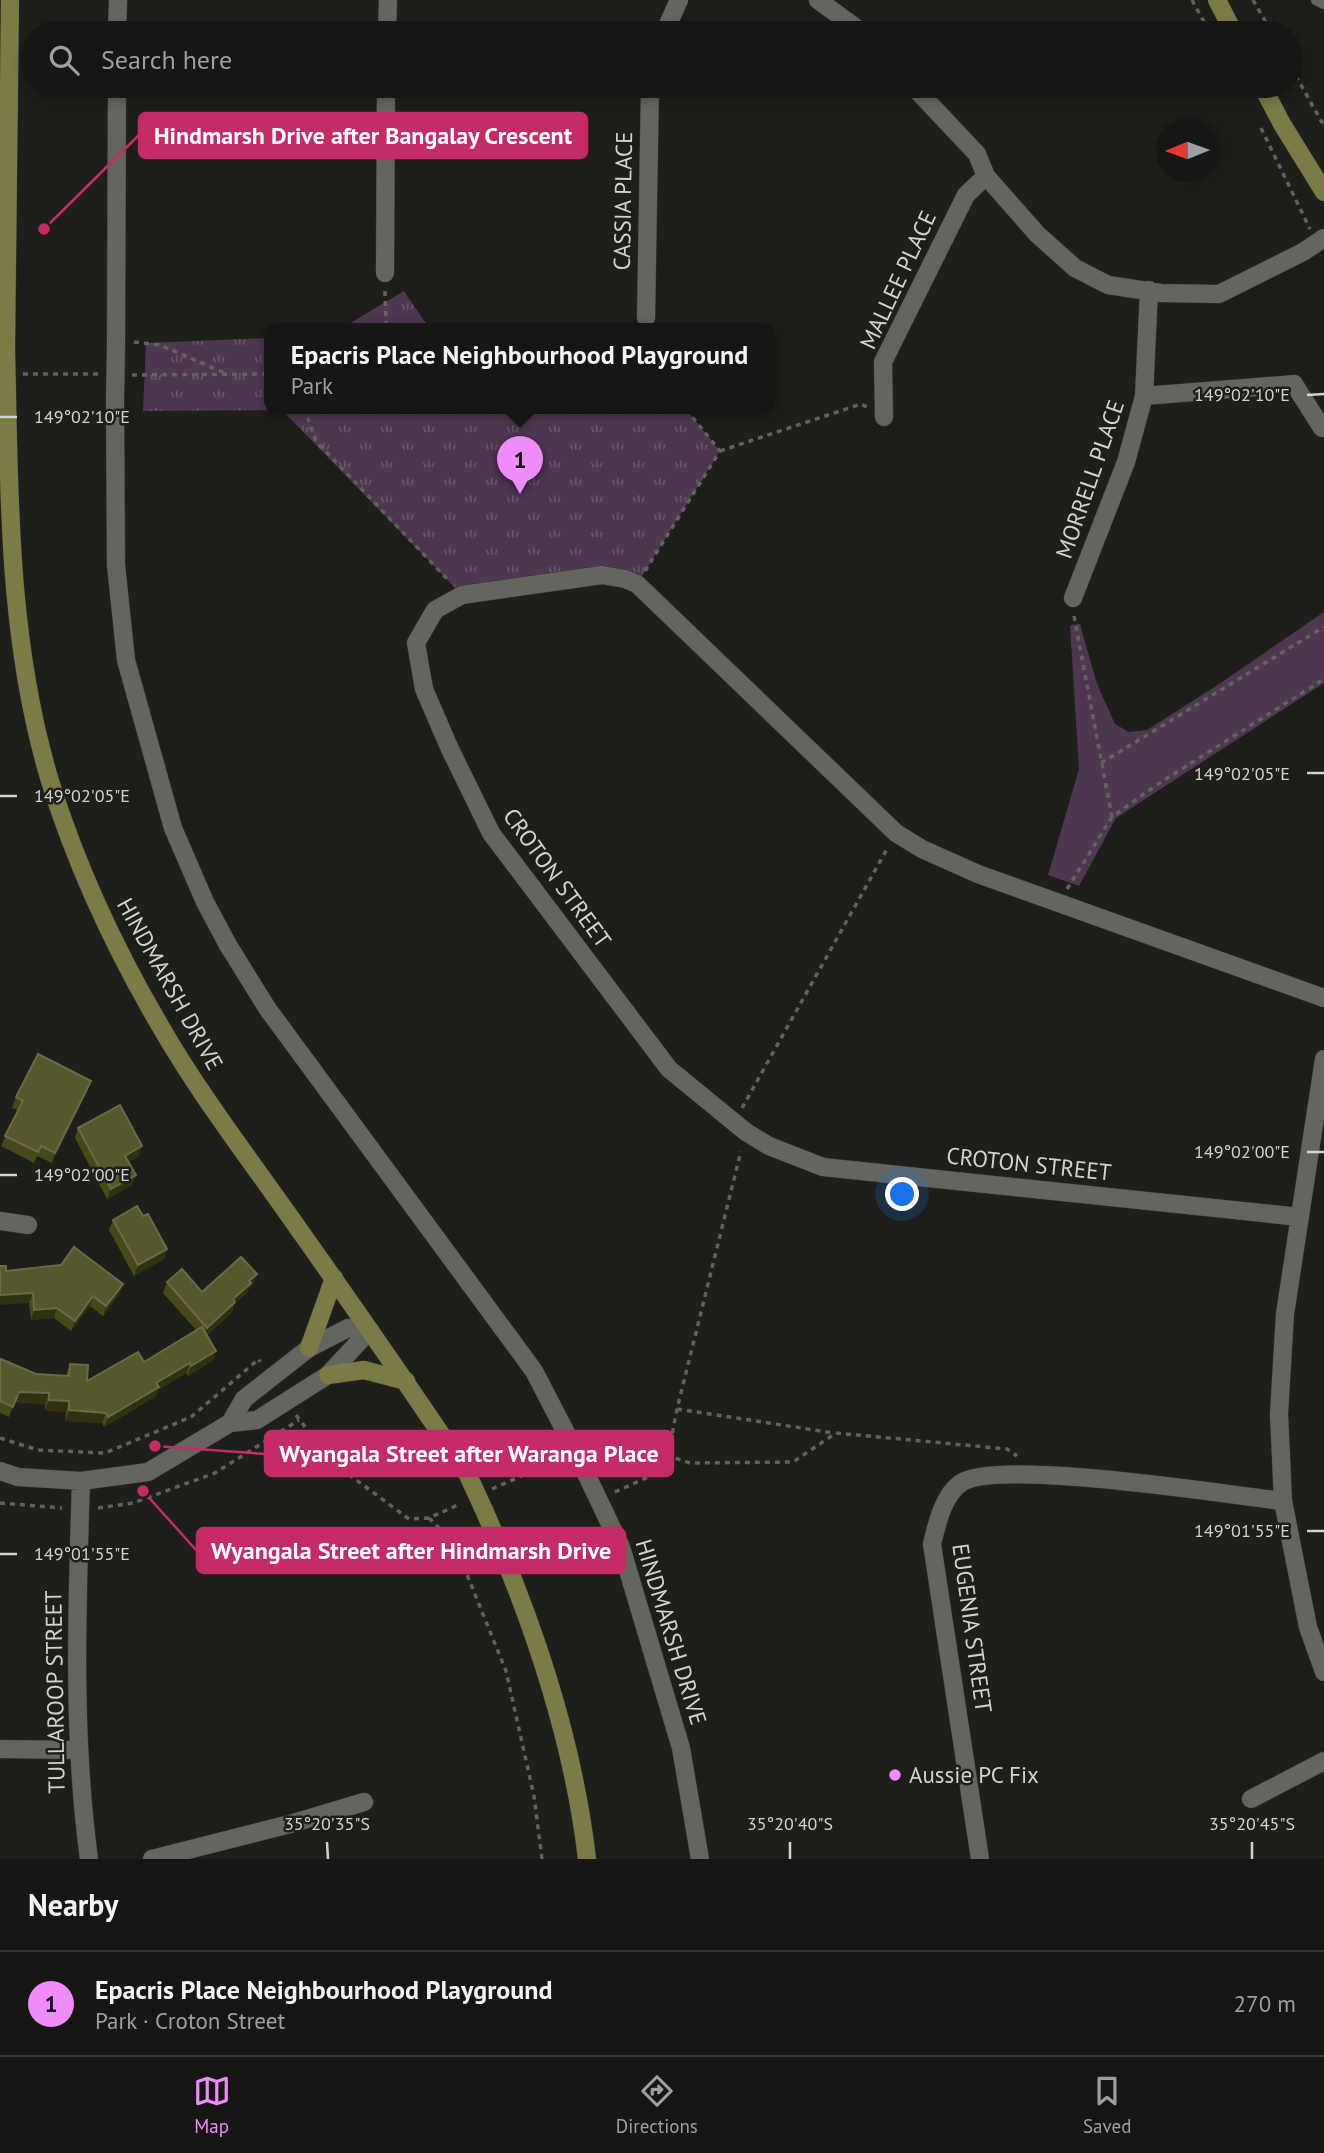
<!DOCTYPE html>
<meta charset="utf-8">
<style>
body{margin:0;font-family:"PT Sans",sans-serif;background:#232322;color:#f1f3f6}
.compass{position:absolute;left:1156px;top:119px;width:63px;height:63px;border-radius:50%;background:#161614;box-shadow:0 4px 10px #0003;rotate:269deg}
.you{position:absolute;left:903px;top:1195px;width:24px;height:24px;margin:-18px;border:5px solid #fff;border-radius:50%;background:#1a73e8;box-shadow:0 0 0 10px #1a73e833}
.badge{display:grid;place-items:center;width:46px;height:46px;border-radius:50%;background:#ed8cfa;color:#111;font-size:23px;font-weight:700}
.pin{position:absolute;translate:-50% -58px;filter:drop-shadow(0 2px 4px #0008)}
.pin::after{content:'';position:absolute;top:37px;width:24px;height:21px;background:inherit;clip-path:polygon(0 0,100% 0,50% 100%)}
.popup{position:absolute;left:264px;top:323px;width:511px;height:91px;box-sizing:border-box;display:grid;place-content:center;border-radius:14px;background:#161614;filter:drop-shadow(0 2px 5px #0005);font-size:23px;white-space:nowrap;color:#9e9fa0}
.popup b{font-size:26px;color:#f1f3f6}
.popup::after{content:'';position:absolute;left:50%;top:100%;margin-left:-14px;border:14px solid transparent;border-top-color:#161614}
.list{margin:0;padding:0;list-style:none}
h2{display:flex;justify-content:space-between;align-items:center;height:91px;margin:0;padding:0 28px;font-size:30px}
h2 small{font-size:23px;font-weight:400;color:#9e9fa0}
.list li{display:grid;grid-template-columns:46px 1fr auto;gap:21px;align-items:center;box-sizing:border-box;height:105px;padding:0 28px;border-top:2px solid #353534}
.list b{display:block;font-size:26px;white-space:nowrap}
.list p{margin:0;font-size:23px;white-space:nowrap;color:#9e9fa0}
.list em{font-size:23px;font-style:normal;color:#9e9fa0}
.icon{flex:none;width:38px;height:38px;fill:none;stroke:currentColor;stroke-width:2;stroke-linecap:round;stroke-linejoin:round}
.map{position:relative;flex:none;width:1324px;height:1859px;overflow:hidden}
.search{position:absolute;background:#161614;box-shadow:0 4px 10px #0003;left:21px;right:21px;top:21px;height:77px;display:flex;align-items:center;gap:18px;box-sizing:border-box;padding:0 24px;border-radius:38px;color:#9e9fa0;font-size:26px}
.sheet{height:196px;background:#161614}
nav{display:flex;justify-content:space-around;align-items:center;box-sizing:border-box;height:98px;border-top:2px solid #353534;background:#161614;font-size:19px;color:#9e9fa0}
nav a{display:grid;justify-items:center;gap:4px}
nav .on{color:#ed8cfa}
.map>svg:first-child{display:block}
</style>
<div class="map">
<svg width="1324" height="1859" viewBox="0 0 1324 1859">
<defs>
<pattern id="park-tufts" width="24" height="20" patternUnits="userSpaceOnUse" patternTransform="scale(1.75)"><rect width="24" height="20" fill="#4f3752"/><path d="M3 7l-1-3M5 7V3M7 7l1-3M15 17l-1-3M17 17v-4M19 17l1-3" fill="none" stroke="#67536a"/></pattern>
</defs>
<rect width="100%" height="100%" fill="#1e1e1a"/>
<path fill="#4f3752" d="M1324 612V683L1116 818 1079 886 1048 875 1079 769 1070 625 1080 624 1097 684 1115 724 1129 732 1147 730 1216 686Z"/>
<path fill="url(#park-tufts)" d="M404 291 429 328H341H342Z
M270 338V408H685L720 451 637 584 625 579 462 595 282 410 143 411 146 343Z"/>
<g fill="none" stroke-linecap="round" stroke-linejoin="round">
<defs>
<path id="lane" d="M1316 0 1324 4"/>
<path id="street" d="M818 0 863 33
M117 33 118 0
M387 33 388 0
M664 33 679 0
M913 86 977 154 986 176 1037 234 1075 268 1108 285 1161 293 1219 294 1303 252 1324 238
M385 273 386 86
M646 318 650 86
M116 345 117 86
M1144 396 1294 384 1322 428
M115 400 116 565 126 660 173 828 205 902 228 945 267 1008 534 1371 564 1429
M884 417 883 362 966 195 986 176
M1073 598 1126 462 1144 396 1149 290
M1324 1059 1285 1314 1279 1414 1283 1501 1308 1627 1324 1672
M1300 1217 823 1167 769 1146 746 1132 669 1069 491 833 449 747 424 689 416 643 435 610 462 595 602 575 625 579 637 584 896 833 922 849 978 874 1324 998
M0 1221 28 1225
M230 1423 244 1399 309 1348 348 1328 370 1330
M580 1461 621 1547 681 1748 700 1859
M0 1471 18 1477 81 1481 148 1472 230 1423 257 1420 328 1375 370 1330
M81 1481C77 1607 72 1733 89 1859
M0 1749 78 1750
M1251 1799 1324 1761
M152 1859 290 1824 364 1802
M980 1859 932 1544C937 1524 943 1495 961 1483 997 1458 1229 1495 1283 1501"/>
<path id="secondary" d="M1217 0 1234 33
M1262 86 1282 124 1324 192
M6 349 10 0
M7 391C9 522 12 655 50 781 77 868 116 951 162 1029 199 1093 245 1153 288 1214 349 1300 409 1386 467 1473
M309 1348 334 1278
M328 1375 364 1370 406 1381
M484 1510C533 1621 573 1738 587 1859"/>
</defs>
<use href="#lane" stroke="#383836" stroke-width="11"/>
<use href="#street" stroke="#383836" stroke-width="19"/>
<use href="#secondary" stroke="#383836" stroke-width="19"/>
<path stroke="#61615e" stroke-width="3.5" stroke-dasharray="5 5" stroke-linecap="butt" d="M1192 0 1210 33
M1253 0 1272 33
M1291 67 1324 126
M1261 128 1310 229
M385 291 386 328
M134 342 160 345 225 373
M23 374H99
M132 375 270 374
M304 408 316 441 450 582
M720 451 861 404 867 407
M645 571 720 451 685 408
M1074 616 1112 817
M1101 763 1324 627
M1067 889 1112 817 1158 784 1324 679
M742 1108 887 849
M677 1409 834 1433
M296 1415 332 1462 409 1519 429 1518 460 1504
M0 1438 38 1450 105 1453 191 1417 259 1359 260 1362
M591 1444 608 1436 690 1463 793 1462 836 1433 1007 1449 1017 1456
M492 1489 559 1459
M615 1492 659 1472 668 1456 677 1409 741 1151
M0 1503 62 1508
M98 1508 133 1503 215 1473 299 1420
M429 1518 452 1541 457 1550 506 1671 534 1796 542 1859"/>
<use href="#lane" stroke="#656560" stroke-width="10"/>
<use href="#street" stroke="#656560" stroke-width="18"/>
<use href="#secondary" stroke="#7b7b45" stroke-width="18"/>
<defs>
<path id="street-bridge" d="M115 400 116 345
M564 1429 580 1461"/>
<path id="secondary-bridge" d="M6 349 7 391
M467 1473 484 1510"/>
</defs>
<use href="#street-bridge" stroke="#383836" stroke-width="19" stroke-linecap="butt"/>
<use href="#secondary-bridge" stroke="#383836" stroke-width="19" stroke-linecap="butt"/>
<use href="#street-bridge" stroke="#656560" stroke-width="18"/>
<use href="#secondary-bridge" stroke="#7b7b45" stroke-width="18"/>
</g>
<path fill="#484819" d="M87 1091 52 1163 37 1156 34 1163 1 1146 18 1110 12 1108 16 1097Z
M78 1128 139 1156 128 1162 132 1185 107 1199 75 1138Z
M143 1216 167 1249 164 1259 134 1276 109 1230 113 1220Z
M6 1271 123 1284 119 1294 103 1316 90 1306 71 1331 54 1318 31 1320 29 1303Z
M257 1274 253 1284 249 1288 247 1293 234 1304 232 1312 207 1335 216 1351 212 1361 188 1376 186 1373 158 1390 155 1397 104 1427 102 1423 65 1421 66 1412 45 1410V1404L15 1402 9 1417 0 1413V1361L36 1374 66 1375 70 1364 87 1381 144 1362 196 1330 163 1293 167 1282 202 1292Z"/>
<path fill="#313111" d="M91 1081 87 1091 52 1163 55 1153Z
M142 1146 139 1156 121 1166 125 1156Z
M136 1175 132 1185 107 1199 111 1189Z
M167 1249 164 1259 134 1276 138 1265Z
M257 1274 253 1284 249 1288 247 1293 234 1304 232 1312 203 1338 207 1328 249 1281Z
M123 1284 119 1294 103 1316 106 1306Z
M33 1293 29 1303 0 1305V1295Z
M93 1296 90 1306 71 1331 75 1321Z
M57 1308 54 1318 31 1320 34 1310Z
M216 1351 212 1361 188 1376 191 1366Z
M190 1363 186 1373 158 1390 155 1397 104 1427 108 1417 156 1383Z
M19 1392 49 1393 45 1404 15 1402 9 1417Z
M49 1400 69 1401 66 1412 45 1410Z
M69 1410 106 1413 102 1423 65 1421Z"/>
<path fill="#57572c" stroke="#6a6a46" stroke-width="2" d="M38 1054 91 1081 55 1153 41 1146 38 1152 5 1136 23 1101 16 1097Z
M120 1105 142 1146 125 1156 136 1175 111 1189 78 1128Z
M137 1206 143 1216 148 1214 167 1249 138 1265 113 1220Z
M74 1247 123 1284 106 1306 93 1296 75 1321 57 1308 34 1310 33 1293 0 1295V1266H6V1271L61 1265Z
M241 1257 257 1274 249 1281 251 1283 233 1299 235 1302 207 1328 167 1282 182 1269 202 1292Z
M202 1327 216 1351 191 1366 190 1363 156 1383 159 1387 108 1417 106 1413 69 1410V1401L49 1400V1393L19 1392 13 1407 0 1401V1361L1 1359 36 1374 69 1376 70 1364 88 1365 87 1381 138 1352 144 1362Z"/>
<path fill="none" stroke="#d2d2d0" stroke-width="2.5" d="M1307 395 1324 394M0 417H17M1307 773H1324M0 796H17M1307 1152H1324M0 1175H17M1307 1531H1324M0 1554H17M327 1842 328 1859M790 1842V1859M1252 1842V1859"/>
<circle fill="#ed8cfa" stroke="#1e1e1a" stroke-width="2.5" cx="895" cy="1775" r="7"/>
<g text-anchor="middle" stroke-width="5" stroke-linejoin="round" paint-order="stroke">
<g font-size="23" fill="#d2d2d0" stroke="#1e1e1a">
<text transform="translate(623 201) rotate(-89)" y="8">CASSIA PLACE</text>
<text transform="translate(898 280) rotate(-65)" y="8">MALLEE PLACE</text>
<text transform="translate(1090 479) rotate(-71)" y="8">MORRELL PLACE</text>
<text transform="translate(557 878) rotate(54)" y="8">CROTON STREET</text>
<text transform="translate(170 984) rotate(61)" y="8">HINDMARSH DRIVE</text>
<text transform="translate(1029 1164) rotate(6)" y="8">CROTON STREET</text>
<text transform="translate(972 1628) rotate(82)" y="8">EUGENIA STREET</text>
<text transform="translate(671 1632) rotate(73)" y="8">HINDMARSH DRIVE</text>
<text transform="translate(55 1692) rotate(-91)" y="8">TULLAROOP STREET</text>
</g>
<g font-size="23" fill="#d2d2d0" stroke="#1e1e1a" text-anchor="start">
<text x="909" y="1783">Aussie PC Fix</text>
</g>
</g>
<g font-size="18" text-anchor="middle" fill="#d2d2d0" stroke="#1e1e1a" stroke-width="5" stroke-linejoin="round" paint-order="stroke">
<text x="1242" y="401">149°02'10"E</text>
<text x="82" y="423">149°02'10"E</text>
<text x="1242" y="780">149°02'05"E</text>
<text x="82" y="802">149°02'05"E</text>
<text x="1242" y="1158">149°02'00"E</text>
<text x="82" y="1181">149°02'00"E</text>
<text x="1242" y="1537">149°01'55"E</text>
<text x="82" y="1560">149°01'55"E</text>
<text x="327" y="1830">35°20'35"S</text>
<text x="790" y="1830">35°20'40"S</text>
<text x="1252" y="1830">35°20'45"S</text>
</g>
<path fill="none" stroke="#c42b67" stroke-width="2.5" d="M44 229L139 135M155 1446L265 1454M143 1491L197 1551"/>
<g fill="#c42b67" stroke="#1e1e1a" stroke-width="2.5">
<circle cx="44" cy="229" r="7"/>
<circle cx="155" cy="1446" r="7"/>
<circle cx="143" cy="1491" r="7"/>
</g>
<g fill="#c42b67" stroke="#c42b67" stroke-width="2.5">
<rect x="139" y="113" width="448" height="45" rx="7"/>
<rect x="265" y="1431" width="408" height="45" rx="7"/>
<rect x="197" y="1528" width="428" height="45" rx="7"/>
</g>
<g font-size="24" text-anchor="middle" font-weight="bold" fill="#fff">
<text x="363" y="144">Hindmarsh Drive after Bangalay Crescent</text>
<text x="469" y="1462">Wyangala Street after Waranga Place</text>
<text x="411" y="1559">Wyangala Street after Hindmarsh Drive</text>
</g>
</svg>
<svg class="compass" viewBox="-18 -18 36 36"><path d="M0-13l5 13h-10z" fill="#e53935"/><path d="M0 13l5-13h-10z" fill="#9e9fa0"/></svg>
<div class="you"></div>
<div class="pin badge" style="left:520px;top:494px">1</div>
<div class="popup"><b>Epacris Place Neighbourhood Playground</b>Park</div>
<div class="search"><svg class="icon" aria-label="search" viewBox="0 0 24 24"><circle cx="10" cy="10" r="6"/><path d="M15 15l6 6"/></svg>Search here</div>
</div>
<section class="sheet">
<h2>Nearby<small></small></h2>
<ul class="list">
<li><span class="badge">1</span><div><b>Epacris Place Neighbourhood Playground</b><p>Park · Croton Street</p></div><em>270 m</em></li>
</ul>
</section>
<nav>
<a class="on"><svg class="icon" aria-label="map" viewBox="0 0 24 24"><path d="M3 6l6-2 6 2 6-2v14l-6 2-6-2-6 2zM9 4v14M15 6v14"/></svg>Map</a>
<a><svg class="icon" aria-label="directions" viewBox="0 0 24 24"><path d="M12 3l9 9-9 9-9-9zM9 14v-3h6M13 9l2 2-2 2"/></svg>Directions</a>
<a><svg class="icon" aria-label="saved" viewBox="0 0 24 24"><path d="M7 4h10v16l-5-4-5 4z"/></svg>Saved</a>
</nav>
